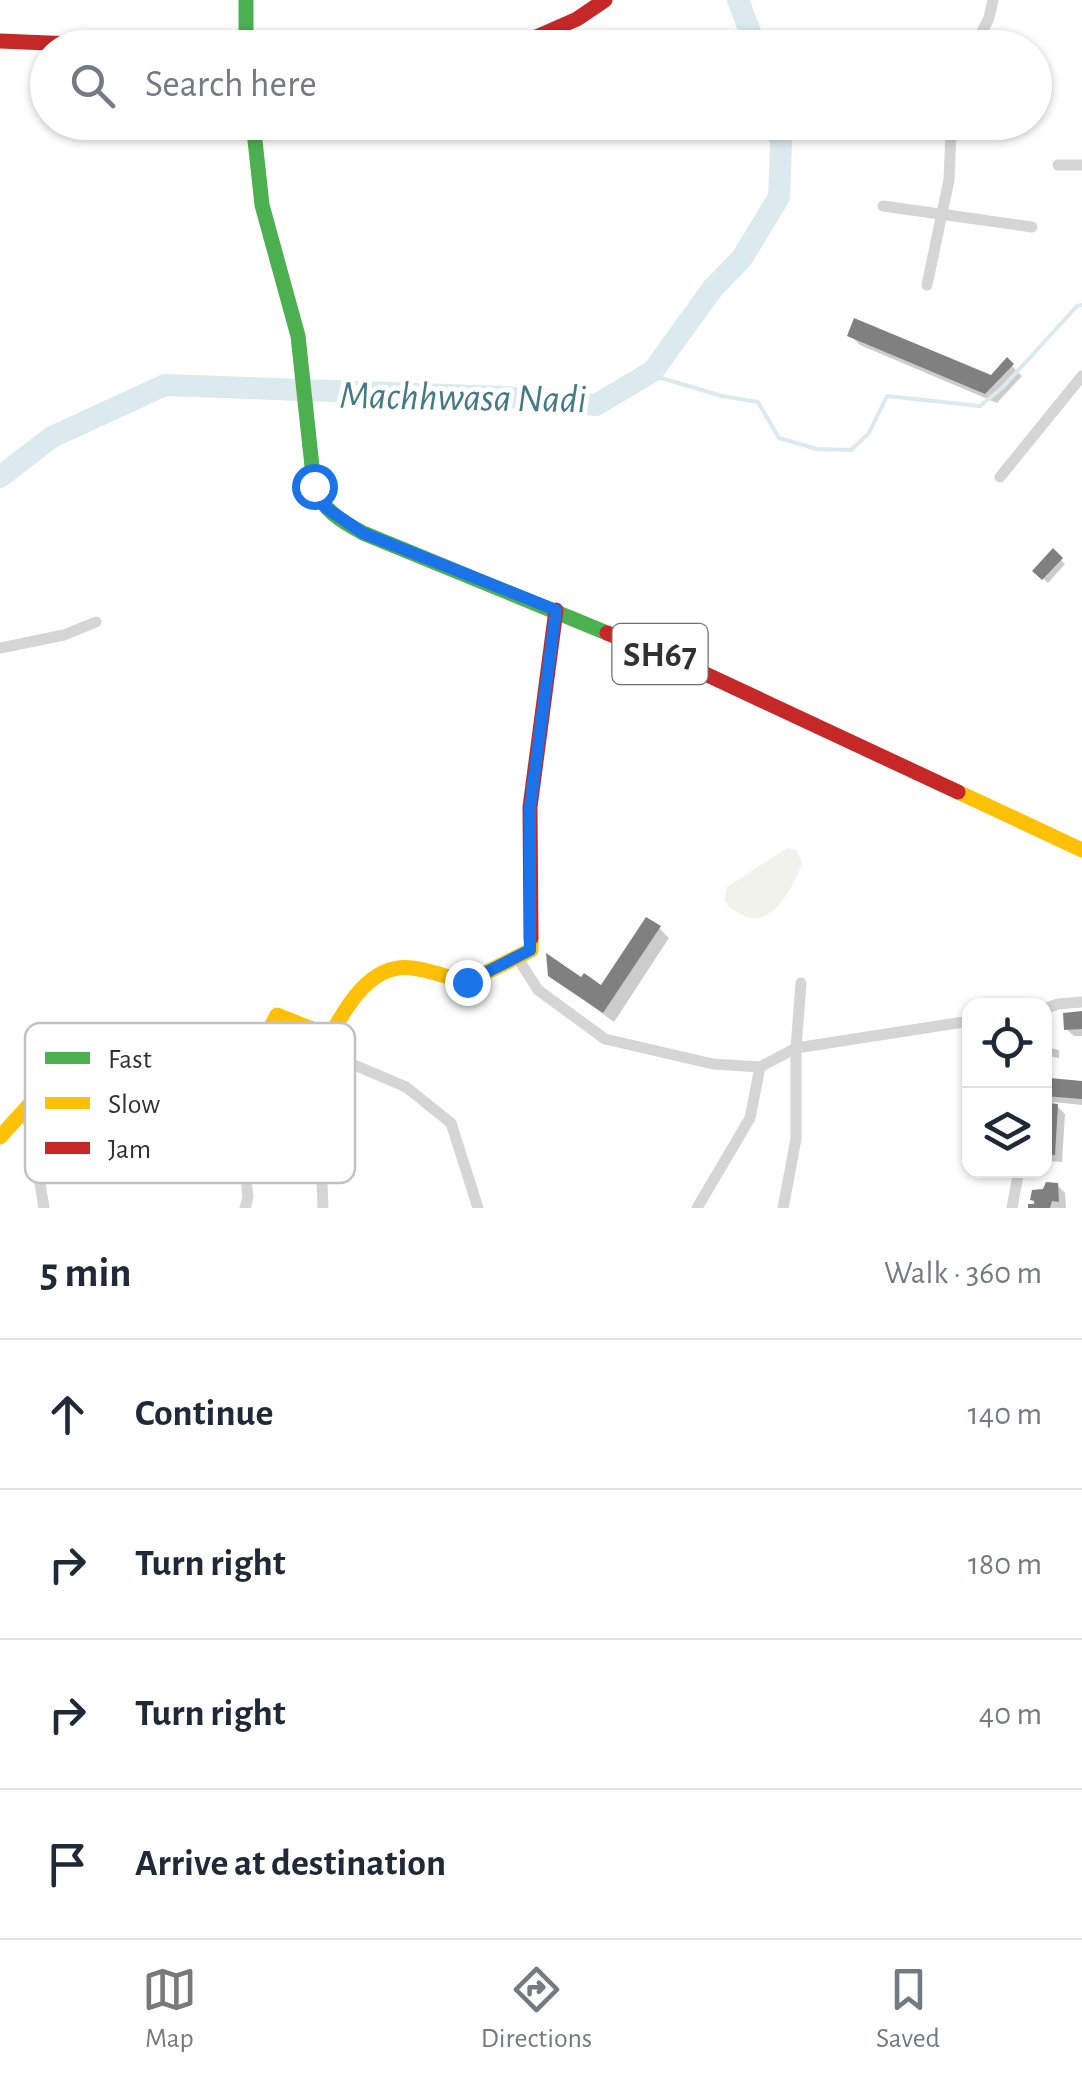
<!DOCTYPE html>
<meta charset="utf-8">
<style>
body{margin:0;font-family:"Alegreya Sans",sans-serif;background:#f6f6f7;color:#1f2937}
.controls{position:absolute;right:30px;bottom:30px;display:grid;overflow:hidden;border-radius:20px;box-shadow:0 2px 8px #0004}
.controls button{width:90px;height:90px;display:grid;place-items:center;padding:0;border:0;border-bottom:2px solid #e0e1e3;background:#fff;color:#1f2937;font:50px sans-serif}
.stop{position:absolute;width:30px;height:30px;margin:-22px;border:8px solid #1a73e8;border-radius:50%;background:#fff}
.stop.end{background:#1a73e8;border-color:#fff;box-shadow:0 2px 10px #0008}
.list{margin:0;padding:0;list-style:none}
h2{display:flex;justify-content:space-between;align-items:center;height:130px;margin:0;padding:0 40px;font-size:42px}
h2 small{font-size:32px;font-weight:400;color:#747a83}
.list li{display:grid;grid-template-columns:65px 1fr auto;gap:30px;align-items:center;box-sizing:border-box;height:150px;padding:0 40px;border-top:2px solid #e0e1e3}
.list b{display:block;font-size:38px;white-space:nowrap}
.list em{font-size:32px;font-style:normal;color:#747a83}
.icon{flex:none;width:55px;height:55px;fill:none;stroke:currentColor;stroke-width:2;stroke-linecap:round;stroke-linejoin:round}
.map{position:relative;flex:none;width:1082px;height:1208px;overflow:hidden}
.search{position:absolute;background:#fff;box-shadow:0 2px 8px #0004;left:30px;right:30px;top:30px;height:110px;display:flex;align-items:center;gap:25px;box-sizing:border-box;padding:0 35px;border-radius:55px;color:#747a83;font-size:38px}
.sheet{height:730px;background:#fff}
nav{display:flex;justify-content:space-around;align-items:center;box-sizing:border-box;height:140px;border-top:2px solid #e0e1e3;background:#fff;font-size:28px;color:#747a83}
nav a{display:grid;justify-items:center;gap:5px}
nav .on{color:#797979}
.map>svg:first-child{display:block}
</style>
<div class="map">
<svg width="1082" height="1208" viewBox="0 0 1082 1208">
<rect width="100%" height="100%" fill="#fff"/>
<path fill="#f0f2eb" d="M787 848 797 850 802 864C793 887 771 930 743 915 734 910 729 909 724 900L727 887Z"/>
<path fill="#0003" d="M850 335 991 378 1007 361 1022 376 997 403 860 345Z
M1053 552 1065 564 1048 583 1035 571Z
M659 928 669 938 614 1022 550 975 599 992Z
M1082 1014V1036H1074L1066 1029Z
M1049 1048 1059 1050V1058L1048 1056Z
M1082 1084V1105L1053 1102 1065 1114 1062 1162 1048 1161 1044 1158V1106H1056L1044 1095Z
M1057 1185 1065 1193 1066 1208H1030L1036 1207Z"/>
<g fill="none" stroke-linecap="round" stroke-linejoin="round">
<path stroke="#dbeaee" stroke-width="4" d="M648 374 722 396 758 402 779 438 817 449 851 450 869 433 887 396 980 406 1002 388 1077 306 1082 305"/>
<path stroke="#dbeaee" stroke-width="22" d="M738 0 756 48
M0 477 52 437 165 385 505 397 596 405 653 371 713 288 742 258 779 197 781 144 778 122"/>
</g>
<path fill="#808080" d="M854 318 991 375 1007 357 1014 364 985 394 847 336Z
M1053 548 1063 558 1042 580 1032 571Z
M646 917 661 926 603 1013 548 976 546 953 581 977 584 973 601 985Z
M1082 1011V1029L1064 1030 1063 1013Z
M1050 1078 1082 1081V1099L1044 1096V1084L1050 1085Z
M1044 1103 1058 1104 1055 1155H1044Z
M1046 1182 1058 1183 1059 1202 1052 1201 1050 1208H1028V1204H1034V1201L1030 1200 1032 1190 1043 1189Z"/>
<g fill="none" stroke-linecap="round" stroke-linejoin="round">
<path stroke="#d5d5d5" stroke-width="11" d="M928 44 946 48
M974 48 989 18 993 0
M1058 165H1082
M883 206 1032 227
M927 285 949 180 951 133 956 122
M1000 477 1082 376
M0 648 64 635 96 622
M517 957 538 990 605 1039 713 1064 760 1067 796 1048 970 1021
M1044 1009 1058 1004 1082 1002
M331 1055 406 1087 451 1123 478 1208
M23 1112 31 1128 44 1208
M245 1208 248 1197 239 1116 251 1065
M323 1208 319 1105 331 1055 330 1036
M697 1208 750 1118 760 1067
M783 1208 796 1139V1048L801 983
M1012 1208 1019 1170"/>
<path stroke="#4caf50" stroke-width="15" d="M246 0V48
M253 122 262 205 298 336 314 485C322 510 341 521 363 533L607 633"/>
<path stroke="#ffc107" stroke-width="15" d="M958 792 1082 850
M0 1137 73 1057 191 1058 251 1065 277 1015 330 1036C347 1005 371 963 412 968 431 970 449 978 467 982L531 950V938"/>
<path stroke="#c62828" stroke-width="15" d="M0 41 170 48
M511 48 577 19 605 0
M607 633 684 664 958 792
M531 938 530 807 556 610"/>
</g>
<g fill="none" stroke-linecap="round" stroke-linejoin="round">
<path stroke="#1a73e8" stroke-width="12" d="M314 486 325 507 363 533 556 610 530 807V950L467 982"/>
</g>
<g text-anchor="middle" stroke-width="10" stroke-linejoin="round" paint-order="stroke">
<rect fill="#fff" stroke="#6f6f6f" stroke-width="2.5" x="612.5" y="624" width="95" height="60" rx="8"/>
<g font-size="35" font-weight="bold" fill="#313131">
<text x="660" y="666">SH67</text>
</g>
<g font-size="40" font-style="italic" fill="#447a86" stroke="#fff">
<text transform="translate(463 396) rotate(1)" y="14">Machhwasa Nadi</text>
</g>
</g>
<rect x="25" y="1023" width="330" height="160" rx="15" fill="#fff" stroke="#c1c1c1" stroke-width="2.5"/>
<rect x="45" y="1052" width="45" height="12" fill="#4caf50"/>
<rect x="45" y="1097" width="45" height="12" fill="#ffc107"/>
<rect x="45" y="1142" width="45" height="12" fill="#c62828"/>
<g font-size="28" fill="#313131">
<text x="108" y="1068">Fast</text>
<text x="108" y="1113">Slow</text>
<text x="108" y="1158">Jam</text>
</g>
</svg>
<div class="controls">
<button><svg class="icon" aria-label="locate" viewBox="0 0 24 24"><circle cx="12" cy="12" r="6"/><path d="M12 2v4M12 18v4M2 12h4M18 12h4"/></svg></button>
<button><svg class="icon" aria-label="layers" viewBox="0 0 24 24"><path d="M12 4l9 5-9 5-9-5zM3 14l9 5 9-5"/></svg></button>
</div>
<div class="stop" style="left:314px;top:486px"></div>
<div class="stop end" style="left:467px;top:982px"></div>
<div class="search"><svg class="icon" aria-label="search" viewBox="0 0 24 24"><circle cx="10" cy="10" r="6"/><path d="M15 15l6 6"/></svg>Search here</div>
</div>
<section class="sheet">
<h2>5 min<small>Walk · 360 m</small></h2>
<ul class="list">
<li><svg class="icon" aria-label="ahead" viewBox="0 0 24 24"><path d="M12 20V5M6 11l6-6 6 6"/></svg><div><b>Continue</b></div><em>140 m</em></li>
<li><svg class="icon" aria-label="right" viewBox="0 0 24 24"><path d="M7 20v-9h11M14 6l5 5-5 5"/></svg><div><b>Turn right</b></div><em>180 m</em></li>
<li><svg class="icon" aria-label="right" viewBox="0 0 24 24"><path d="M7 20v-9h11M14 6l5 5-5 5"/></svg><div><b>Turn right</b></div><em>40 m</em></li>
<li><svg class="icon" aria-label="arrive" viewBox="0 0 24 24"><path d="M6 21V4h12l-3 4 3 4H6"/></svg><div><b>Arrive at destination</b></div></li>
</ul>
</section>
<nav>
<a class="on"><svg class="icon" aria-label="map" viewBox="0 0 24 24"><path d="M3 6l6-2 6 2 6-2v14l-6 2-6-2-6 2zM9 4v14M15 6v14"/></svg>Map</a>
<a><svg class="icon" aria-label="directions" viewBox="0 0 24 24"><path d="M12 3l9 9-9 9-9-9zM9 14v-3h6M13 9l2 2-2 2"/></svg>Directions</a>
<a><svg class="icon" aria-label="saved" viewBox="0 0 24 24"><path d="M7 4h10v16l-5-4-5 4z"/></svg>Saved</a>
</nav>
